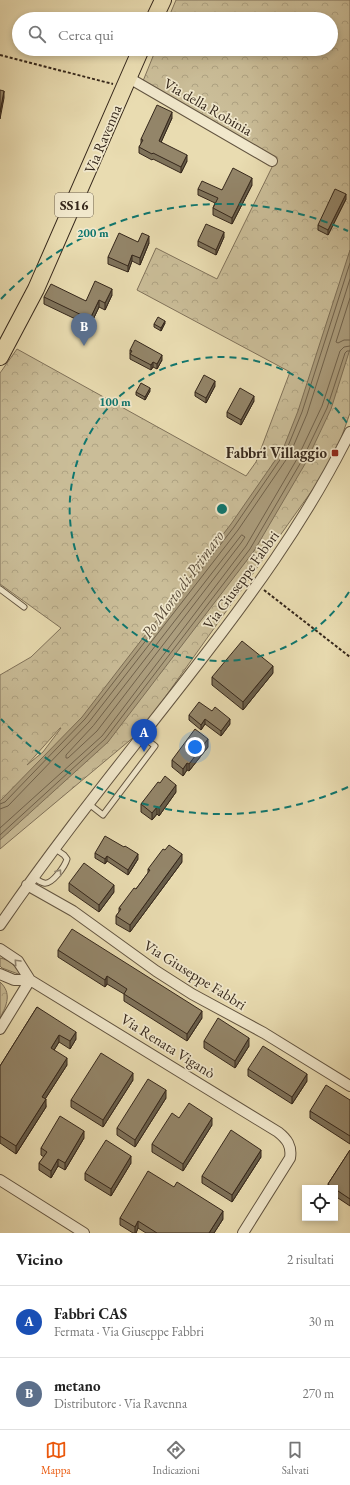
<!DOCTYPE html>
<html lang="it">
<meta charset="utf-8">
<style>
body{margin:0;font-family:"EB Garamond",serif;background:#f6f6f6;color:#222}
.controls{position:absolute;right:12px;bottom:12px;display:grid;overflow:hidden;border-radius:0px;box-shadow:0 2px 6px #0003}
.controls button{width:36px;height:36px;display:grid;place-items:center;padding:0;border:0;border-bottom:1px solid #e0e0e0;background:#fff;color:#222;font:20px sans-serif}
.you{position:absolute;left:195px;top:747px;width:14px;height:14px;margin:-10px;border:3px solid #fff;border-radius:50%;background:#1a73e8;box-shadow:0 0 0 6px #1a73e833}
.badge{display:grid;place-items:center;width:26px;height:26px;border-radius:50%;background:#ea580c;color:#fff;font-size:13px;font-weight:700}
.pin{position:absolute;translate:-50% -33px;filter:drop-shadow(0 1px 2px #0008)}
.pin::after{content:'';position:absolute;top:21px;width:14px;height:12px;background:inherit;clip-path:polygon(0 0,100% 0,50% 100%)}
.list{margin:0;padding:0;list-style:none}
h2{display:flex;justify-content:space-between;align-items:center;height:52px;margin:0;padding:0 16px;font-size:17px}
h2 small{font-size:13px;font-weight:400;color:#767676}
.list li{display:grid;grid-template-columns:26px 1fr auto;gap:12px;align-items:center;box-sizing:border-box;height:72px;padding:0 16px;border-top:1px solid #e0e0e0}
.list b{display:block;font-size:15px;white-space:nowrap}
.list p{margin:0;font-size:13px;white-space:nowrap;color:#767676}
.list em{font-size:13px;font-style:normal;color:#767676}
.icon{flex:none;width:22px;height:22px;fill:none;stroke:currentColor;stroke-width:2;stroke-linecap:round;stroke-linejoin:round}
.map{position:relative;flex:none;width:350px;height:1233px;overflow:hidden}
.search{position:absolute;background:#fff;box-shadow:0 2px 6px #0003;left:12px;right:12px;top:12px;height:44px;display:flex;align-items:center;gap:10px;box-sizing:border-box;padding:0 14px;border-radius:22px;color:#767676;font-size:15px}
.sheet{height:196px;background:#fff}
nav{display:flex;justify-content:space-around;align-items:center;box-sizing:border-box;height:56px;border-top:1px solid #e0e0e0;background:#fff;font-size:11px;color:#767676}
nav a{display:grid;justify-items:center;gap:2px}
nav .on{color:#ea580c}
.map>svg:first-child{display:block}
</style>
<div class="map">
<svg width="350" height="1233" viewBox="0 0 350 1233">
<defs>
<pattern id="forest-crowns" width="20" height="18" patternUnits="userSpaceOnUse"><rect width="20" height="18" fill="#cabd98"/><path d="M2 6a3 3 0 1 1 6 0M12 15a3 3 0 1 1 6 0" fill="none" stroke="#aea282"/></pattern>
</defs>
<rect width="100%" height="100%" fill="#e9dcb1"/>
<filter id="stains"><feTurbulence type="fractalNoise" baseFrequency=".005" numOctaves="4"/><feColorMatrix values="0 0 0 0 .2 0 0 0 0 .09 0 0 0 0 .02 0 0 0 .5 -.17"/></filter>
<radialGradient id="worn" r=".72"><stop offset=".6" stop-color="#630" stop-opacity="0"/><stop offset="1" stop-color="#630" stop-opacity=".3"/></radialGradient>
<path fill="#cabd98" stroke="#80725a" d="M0 958C11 960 15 967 21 975L2 968 0 966Z"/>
<path fill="url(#forest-crowns)" stroke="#80725a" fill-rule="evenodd" d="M176 0H350V413L333 461 141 731 0 849V675L31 657 61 628 0 584V373L17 349 246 476 256 462 290 372 137 290 156 248 217 279 276 159 143 81 156 49H331V19H168ZM61 728 43 752 27 765 60 728Z
M0 982C12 993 7 1005 0 1018Z"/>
<path fill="#ac9e7e" stroke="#7c6e56" d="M350 250V349L331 409 305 464 254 551 108 742 0 840V801L82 717 231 524 283 449 298 411Z"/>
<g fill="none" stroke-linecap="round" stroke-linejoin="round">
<path stroke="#70624c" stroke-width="1" d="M350 298 336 342 338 343 344 340H350
M242 535 245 537 241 543 97 731 68 758H66V755L93 726Z
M0 804 5 802 85 719 234 527 286 451 302 412 350 263
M0 809 8 806 89 722 238 530 290 454 307 414 350 279
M0 828 102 736 246 546 297 459 322 406 340 351 344 347 350 346
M0 835 105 739 250 549 301 462 327 408 345 353 347 351H350"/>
<defs>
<path id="service" d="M0 589 24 607
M89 804 103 815 155 746 142 736
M33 877C36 879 40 882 44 883 52 885 65 866 67 859L64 855 54 848"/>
<path id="minor" d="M129 78 272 161
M27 885 73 911 156 971 192 994 264 1033 350 1086
M0 925C58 840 124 759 187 678 248 600 306 521 350 432
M0 949 18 961 30 980 278 1132C287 1139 292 1146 290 1158L243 1233
M0 974 14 980H30
M0 1029 30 980
M0 1180 84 1233"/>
<path id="primary" d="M154 19 163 0
M0 357 36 289 141 49"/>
</defs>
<use href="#service" stroke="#625440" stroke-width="7"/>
<use href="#minor" stroke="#625440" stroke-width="12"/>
<use href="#primary" stroke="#35271b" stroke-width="18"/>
<path stroke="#35271b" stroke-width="2" stroke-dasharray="3 2" stroke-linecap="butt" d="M0 55 113 84
M264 590 350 657"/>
<use href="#service" stroke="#f1e8cc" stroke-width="5"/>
<use href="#minor" stroke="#f1e8cc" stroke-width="10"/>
<use href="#primary" stroke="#e9dcb1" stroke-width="16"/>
</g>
<path fill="#7e725a" stroke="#35271b" d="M172 118 161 142 187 161 181 173 153 159 152 160 139 153V147L141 144V139Z
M252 185 232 224 213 215V208L215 203 198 195V189L222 190Z
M346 199 328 235 318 230V225Z
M224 237 216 255 198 246V241Z
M138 242 149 243 140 265 132 261 128 272 108 264V257Z
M112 295 105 310 99 307 90 326 44 304V297L86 301Z
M165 323 161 331 154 327V324Z
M130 350 162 360 157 369 153 367 151 370 130 359Z
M215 386 206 403 195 396V392Z
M150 391 145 400 136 395V392Z
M254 401 241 425 227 417V412Z
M273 673 243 710 212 685V677Z
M212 711 230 724 221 736 205 724 201 730 189 720V715Z
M208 747 189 771 187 770 183 776 172 767V760Z
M160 783 176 792 159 816 157 814 152 820 141 812V804Z
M95 853 138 859 128 875 107 861 105 864 95 858Z
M182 862 130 932 116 924V916L119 912V908L136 889 148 873V869Z
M69 883 114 892 99 912 69 891Z
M58 950 202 1018 187 1041 124 1001V994L107 984 105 987 58 957Z
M37 1007 76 1039 70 1049 59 1042 54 1050 67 1065 45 1099 46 1107 16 1154 0 1143V1066Z
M204 1041 249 1046 235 1068 204 1048Z
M248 1069 307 1081 292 1104 248 1076Z
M133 1080 103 1127 71 1107V1100Z
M166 1098 135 1147 117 1135V1128Z
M350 1100V1144L310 1118V1111Z
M179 1118 212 1125 183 1171 152 1152V1144Z
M84 1138 65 1170 58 1166 51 1178 39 1170V1163L44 1157 41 1155V1148Z
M350 1150V1206L335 1196V1188H328V1184Z
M261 1157 232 1202 202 1183V1176Z
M131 1163 111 1196 85 1180V1173Z
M120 1218 223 1219 214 1233H146L138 1228 136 1233H133L120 1225Z"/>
<path fill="#675d4a" stroke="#35271b" d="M4 91V98L0 119V112Z
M172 112V118L159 147V141Z
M187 155V161L181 173V167Z
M252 178V185L232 224V218Z
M346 194V199L328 235V230Z
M224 232V237L216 255V250Z
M149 236V243L140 265V258Z
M132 255V261L128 272V266Z
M112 289V295L105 310V303Z
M99 300V307L90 326V319Z
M165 321V323L161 331V328Z
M162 355V360L157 369V364Z
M153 362V367L151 370V365Z
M215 381V386L206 403V398Z
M150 388V391L145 400V397Z
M254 396V401L241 425V420Z
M273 666V673L243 710V702Z
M205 719V724L201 730V725Z
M230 719V724L221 736V731Z
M208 739V747L189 771V764Z
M187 763V770L183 776V769Z
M176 785V792L159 816V808Z
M157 807V814L152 820V813Z
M138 854V859L128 875V870Z
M182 854V862L130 932V925Z
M107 856V861L105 864V859Z
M114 885V892L99 912V905Z
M107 976V984L105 987V980Z
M202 1011V1018L187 1041V1034Z
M76 1032V1039L70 1049V1041Z
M59 1035V1042L51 1055V1048Z
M249 1038V1046L235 1068V1061Z
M67 1058V1065L42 1104V1097Z
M133 1073V1080L103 1127V1120Z
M307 1074V1081L292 1104V1097Z
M166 1090V1098L135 1147V1140Z
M46 1099V1107L16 1154V1146Z
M212 1118V1125L183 1171V1164Z
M84 1131V1138L65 1170V1163Z
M261 1150V1157L232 1202V1195Z
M131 1156V1163L111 1196V1189Z
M58 1159V1166L51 1178V1171Z
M223 1211V1219L214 1233H209Z
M138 1221V1228L136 1233H135V1227Z"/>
<path fill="#938569" stroke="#35271b" d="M0 90 4 91 0 112Z
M157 105 172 112 159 141 187 155 181 167 153 153 152 154 139 147 143 140 141 139Z
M233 168 252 178 232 218 213 208 218 198 198 189 202 181 222 190Z
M335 189 346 194 328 230 318 225Z
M206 224 224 232 216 250 198 241Z
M119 233 138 242 142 233 149 236 140 258 132 255 128 266 108 257Z
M95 281 112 289 105 303 99 300 90 319 44 297 51 284 86 301Z
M158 317 165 321 161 328 154 324Z
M135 340 162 355 157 364 153 362 151 365 130 354 132 351 130 350Z
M204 375 215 381 206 398 195 392Z
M141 383 150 388 145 397 136 392Z
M240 388 254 396 241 420 227 412Z
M242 641 273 666 243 702 212 677Z
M199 702 212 711 215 707 230 719 221 731 205 719 201 725 189 715Z
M195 729 208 739 189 764 187 763 183 769 172 760Z
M165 776 176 785 159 808 157 807 152 813 141 804 158 782 160 783Z
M105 836 124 847 125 846 138 854 128 870 107 856 105 859 95 853Z
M169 845 182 854 130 925 116 916 121 909 119 908 134 888 136 889 150 870 148 869 163 849 165 850Z
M84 863 114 885 99 905 69 883Z
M72 929 202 1011 187 1034 124 994 127 989 107 976 105 980 58 950Z
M37 1007 76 1032 70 1041 59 1035 51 1048 67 1058 42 1097 46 1099 16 1146 0 1136V1066Z
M218 1018 249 1038 235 1061 204 1041Z
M263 1046 307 1074 292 1097 248 1069Z
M101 1053 133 1073 103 1120 71 1100Z
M148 1079 166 1090 135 1140 117 1128Z
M326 1085 350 1100V1136L310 1111Z
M189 1103 212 1118 183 1164 152 1144 172 1113 179 1118Z
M60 1116 84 1131 65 1163 58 1159 51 1171 39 1163 47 1152 41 1148Z
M231 1130 261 1150 232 1195 202 1176Z
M106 1140 131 1156 111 1189 85 1173Z
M350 1150V1199L335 1189V1188H333L328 1184Z
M148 1171 174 1187 177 1182 223 1211 209 1233H157L138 1221 135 1227 120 1218Z"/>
<defs><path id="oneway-chevron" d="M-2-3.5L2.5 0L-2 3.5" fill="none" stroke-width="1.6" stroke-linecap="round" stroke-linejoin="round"/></defs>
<g stroke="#938874">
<use href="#oneway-chevron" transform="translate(59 872) rotate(-55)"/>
<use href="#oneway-chevron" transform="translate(17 962) rotate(-133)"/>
</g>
<g fill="none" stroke="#0f766e" stroke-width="2" stroke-dasharray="7 5">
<path d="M349 592A152 152 0 1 1 349 426"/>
<path d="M348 787A305 305 0 0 1 1 719M1 299A305 305 0 0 1 348 231"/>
</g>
<rect fill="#8f2418" stroke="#f1e8cc" stroke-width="1.5" x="331" y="449" width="8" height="8" rx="2"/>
<g text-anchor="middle" stroke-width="3.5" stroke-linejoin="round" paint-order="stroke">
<rect fill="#f1e8cc" stroke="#6d6150" stroke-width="1" x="55" y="193" width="38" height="24" rx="3"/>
<g font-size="14" font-weight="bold" fill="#35271b">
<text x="74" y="210">SS16</text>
</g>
<g font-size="15" fill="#35271b" stroke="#f1e8cc">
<text transform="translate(208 107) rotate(30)" y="5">Via della Robinia</text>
<text transform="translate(103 139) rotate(-67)" y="5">Via Ravenna</text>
<text transform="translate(241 580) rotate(-54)" y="5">Via Giuseppe Fabbri</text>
<text transform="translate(195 975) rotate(32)" y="5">Via Giuseppe Fabbri</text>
<text transform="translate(168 1046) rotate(32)" y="5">Via Renata Viganò</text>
</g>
<g font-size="15" font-weight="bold" fill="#35271b" stroke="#f1e8cc" text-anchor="end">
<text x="327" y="458">Fabbri Villaggio</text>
</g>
<g font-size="16" font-style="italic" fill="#594b39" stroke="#f1e8cc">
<text transform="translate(182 584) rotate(-54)" y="6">Po Morto di Primaro</text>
</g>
</g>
<circle cx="222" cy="509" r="6" fill="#0f766e" stroke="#f1e8cc" stroke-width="2"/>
<g font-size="12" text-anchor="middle" font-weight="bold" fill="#0f766e" stroke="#f1e8cc" stroke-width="3.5" stroke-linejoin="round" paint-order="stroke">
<text x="93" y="237">200 m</text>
<text x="115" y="406">100 m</text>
</g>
<rect width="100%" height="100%" filter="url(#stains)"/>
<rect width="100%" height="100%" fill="url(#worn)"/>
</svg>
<div class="controls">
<button><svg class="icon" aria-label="locate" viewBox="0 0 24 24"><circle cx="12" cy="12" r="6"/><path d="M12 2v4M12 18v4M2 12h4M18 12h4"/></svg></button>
</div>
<div class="you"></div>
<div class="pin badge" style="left:144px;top:752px;background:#1a4fb4">A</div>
<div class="pin badge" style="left:84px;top:346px;background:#5c6f8a">B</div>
<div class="search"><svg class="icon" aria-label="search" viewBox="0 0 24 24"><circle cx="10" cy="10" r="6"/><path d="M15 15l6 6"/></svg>Cerca qui</div>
</div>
<section class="sheet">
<h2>Vicino<small>2 risultati</small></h2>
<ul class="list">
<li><span class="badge" style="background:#1a4fb4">A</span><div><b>Fabbri CAS</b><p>Fermata · Via Giuseppe Fabbri</p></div><em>30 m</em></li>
<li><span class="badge" style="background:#5c6f8a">B</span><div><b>metano</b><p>Distributore · Via Ravenna</p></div><em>270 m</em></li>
</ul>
</section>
<nav>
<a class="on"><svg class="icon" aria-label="map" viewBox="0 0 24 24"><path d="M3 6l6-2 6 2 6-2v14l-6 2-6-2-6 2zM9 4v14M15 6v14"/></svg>Mappa</a>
<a><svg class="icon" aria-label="directions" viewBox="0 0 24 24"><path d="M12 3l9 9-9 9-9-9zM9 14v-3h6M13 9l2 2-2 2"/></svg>Indicazioni</a>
<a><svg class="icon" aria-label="saved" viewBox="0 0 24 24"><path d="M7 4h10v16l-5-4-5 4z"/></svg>Salvati</a>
</nav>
